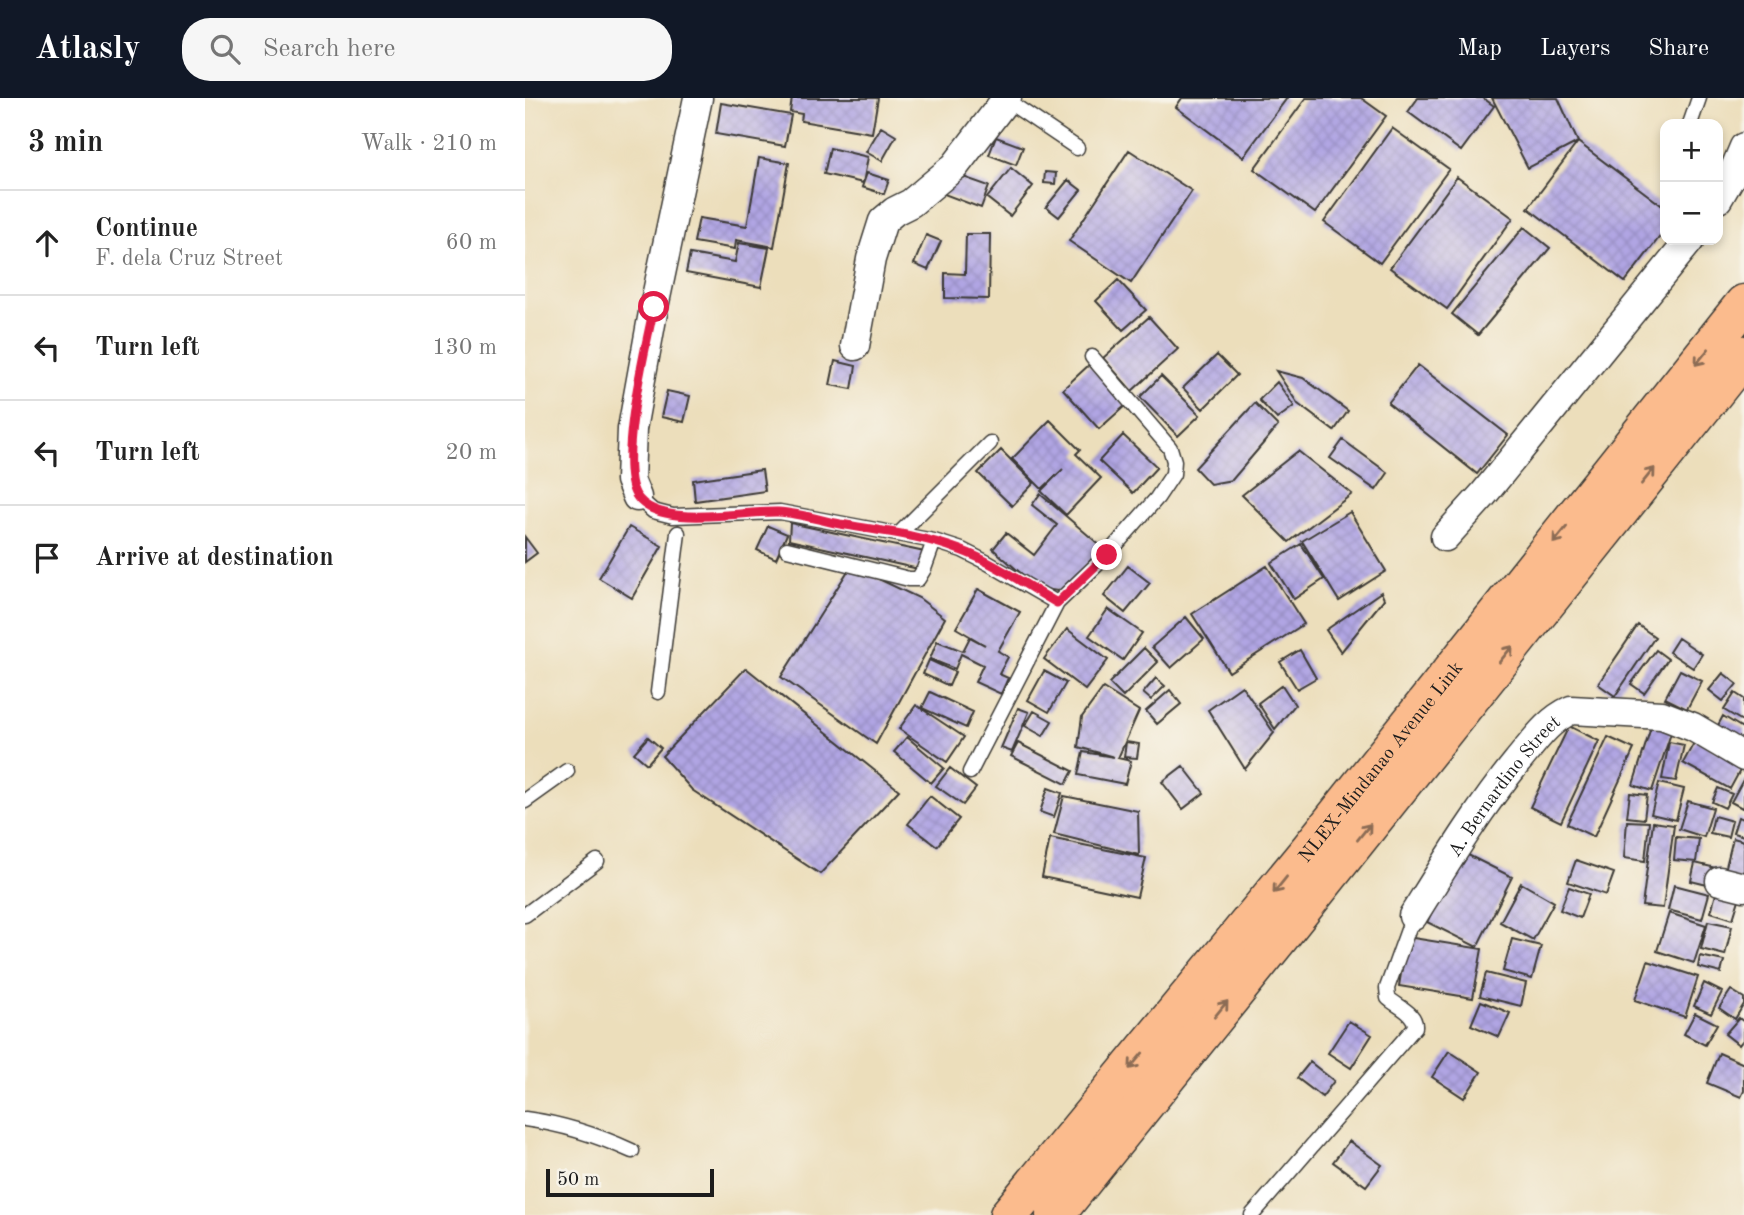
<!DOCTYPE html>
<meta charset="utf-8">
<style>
body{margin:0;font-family:"Old Standard TT",serif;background:#f6f6f6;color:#222}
.controls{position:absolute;right:21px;top:21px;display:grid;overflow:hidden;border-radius:14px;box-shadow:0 4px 10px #0003}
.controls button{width:63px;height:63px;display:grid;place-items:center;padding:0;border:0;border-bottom:2px solid #e0e0e0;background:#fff;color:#222;font:35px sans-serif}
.scale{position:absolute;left:21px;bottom:18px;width:168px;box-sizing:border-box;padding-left:7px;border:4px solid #1c1c1c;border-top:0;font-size:19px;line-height:24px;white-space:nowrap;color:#1c1c1c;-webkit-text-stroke:5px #f7f3e8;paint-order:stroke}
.stop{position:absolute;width:21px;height:21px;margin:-16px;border:5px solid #e11d48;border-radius:50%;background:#fff}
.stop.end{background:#e11d48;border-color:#fff;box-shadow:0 2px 7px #0008}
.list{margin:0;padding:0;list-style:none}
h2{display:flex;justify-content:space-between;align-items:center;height:91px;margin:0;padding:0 28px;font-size:30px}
h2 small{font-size:23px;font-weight:400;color:#767676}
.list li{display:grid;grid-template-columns:46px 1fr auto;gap:21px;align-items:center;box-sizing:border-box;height:105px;padding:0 28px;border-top:2px solid #e0e0e0}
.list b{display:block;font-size:26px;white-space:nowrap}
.list p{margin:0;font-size:23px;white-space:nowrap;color:#767676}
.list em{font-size:23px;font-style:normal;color:#767676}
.icon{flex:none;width:38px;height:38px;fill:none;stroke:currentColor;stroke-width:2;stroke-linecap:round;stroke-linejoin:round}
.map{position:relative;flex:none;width:1219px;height:1117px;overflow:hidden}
header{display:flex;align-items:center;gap:42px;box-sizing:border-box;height:98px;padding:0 35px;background:#111827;color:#fff}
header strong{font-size:33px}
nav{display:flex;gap:38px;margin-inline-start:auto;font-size:24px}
.search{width:490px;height:63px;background:#f6f6f6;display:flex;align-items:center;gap:18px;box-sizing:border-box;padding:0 24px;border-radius:28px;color:#767676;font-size:26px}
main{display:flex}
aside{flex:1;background:#fff}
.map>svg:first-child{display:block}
</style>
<header>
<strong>Atlasly</strong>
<div class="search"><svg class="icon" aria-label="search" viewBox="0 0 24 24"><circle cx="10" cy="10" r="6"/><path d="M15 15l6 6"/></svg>Search here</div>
<nav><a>Map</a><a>Layers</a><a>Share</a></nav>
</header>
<main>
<aside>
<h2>3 min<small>Walk · 210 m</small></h2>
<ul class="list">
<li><svg class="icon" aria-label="ahead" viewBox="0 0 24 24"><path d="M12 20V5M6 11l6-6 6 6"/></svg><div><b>Continue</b><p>F. dela Cruz Street</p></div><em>60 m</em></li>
<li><svg class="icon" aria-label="left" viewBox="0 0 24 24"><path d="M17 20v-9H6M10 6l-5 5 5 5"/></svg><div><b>Turn left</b></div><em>130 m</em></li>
<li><svg class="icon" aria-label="left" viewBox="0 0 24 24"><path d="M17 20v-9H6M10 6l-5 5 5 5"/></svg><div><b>Turn left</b></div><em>20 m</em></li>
<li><svg class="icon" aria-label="arrive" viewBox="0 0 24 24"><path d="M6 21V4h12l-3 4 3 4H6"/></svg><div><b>Arrive at destination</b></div></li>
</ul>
</aside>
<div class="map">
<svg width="1219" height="1117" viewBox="0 0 1219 1117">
<defs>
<pattern id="building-cross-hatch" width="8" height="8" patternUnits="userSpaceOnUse" patternTransform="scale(1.75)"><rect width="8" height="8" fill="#b0a5e3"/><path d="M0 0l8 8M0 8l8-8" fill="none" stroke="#978dc2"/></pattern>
</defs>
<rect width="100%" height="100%" fill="#f7f3e8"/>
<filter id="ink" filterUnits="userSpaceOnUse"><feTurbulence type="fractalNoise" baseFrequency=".0143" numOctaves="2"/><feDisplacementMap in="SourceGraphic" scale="14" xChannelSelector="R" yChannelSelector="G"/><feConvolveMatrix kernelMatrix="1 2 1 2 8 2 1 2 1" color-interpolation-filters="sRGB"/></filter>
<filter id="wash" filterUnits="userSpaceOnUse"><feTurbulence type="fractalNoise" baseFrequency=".00686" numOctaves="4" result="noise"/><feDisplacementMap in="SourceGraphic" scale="28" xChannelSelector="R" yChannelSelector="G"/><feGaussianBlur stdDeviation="1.57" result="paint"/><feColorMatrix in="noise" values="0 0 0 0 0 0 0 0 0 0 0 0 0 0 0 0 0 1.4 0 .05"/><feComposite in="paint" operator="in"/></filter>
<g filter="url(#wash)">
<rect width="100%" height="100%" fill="#ecdebb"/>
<g id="blocks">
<path fill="url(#building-cross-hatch)" d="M267 0H353L347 35 276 23 277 16 265 14Z
M657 0H762L718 59 651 9Z
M781 0H836L861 18 790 115 729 71Z
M893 0H958L969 8 936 53 883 14Z
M967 0H1033L1053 44 1140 110V132L1100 184 1003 110 1053 44 1003 70Z
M196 5 266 17 260 48 191 36Z
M356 29 371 38 357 63 341 54Z
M867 30 924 71 855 165 799 124Z
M471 39 498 49 491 67 464 57Z
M305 50 343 59 338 85 299 76Z
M604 52 667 93 606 185 544 143Z
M234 60 264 65 249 149 211 142 210 151 169 144 174 120 222 128Z
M486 70 508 88 485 118 462 100Z
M520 74 531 75 530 86 519 85Z
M342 75 364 82 359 96 337 89Z
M427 75 464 88 456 110 419 96Z
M932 79 988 120 922 211 865 170Z
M543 82 556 92 534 119 521 109Z
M999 129 1025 150 953 237 927 216Z
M441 136H465L464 201 420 200V175L440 176Z
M401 137 416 143 403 172 389 166Z
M214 145 244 150 236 189 161 175 165 156 210 164Z
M593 182 621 212 598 232 571 203Z
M624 219 653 251 607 293 578 260Z
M692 257 712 277 678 311 658 290Z
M310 263 331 268 327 291 305 287Z
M565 266 601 307 574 331 538 291Z
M893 267 983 337 952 376 863 305Z
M751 273 778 280 823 313 809 333 773 306Z
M636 278 675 317 653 338 615 299Z
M752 284 769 308 752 321 734 302Z
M142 293 165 298 159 324 136 319Z
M730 305 753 328 707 382 685 386 670 370Z
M525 322 555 352 551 356 576 380 541 417 516 393 538 371 517 391 487 361Z
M598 337 632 369 608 395 574 363Z
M818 342 863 375 851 392 805 360Z
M476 352 509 385 487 408 453 375Z
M773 353 827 396 764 444 717 397Z
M237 372 240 393 170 403 168 382Z
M515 396 577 449 539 494 513 490 468 451 481 435 509 457 532 427 507 407Z
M825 414 861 473 814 503 777 443Z
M265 425 404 455 394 471 264 442Z
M243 428 262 436 251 461 232 452Z
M104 429 137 448 107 500 74 480Z
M0 439 12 455 0 464Z
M776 446 799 481 769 501 746 465Z
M326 468 394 500 420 520 351 646 256 579Z
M603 468 625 485 600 515 579 498Z
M742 468 779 526 704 574 667 516Z
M453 491 495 514 473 553 483 559 474 576 483 580 476 596 450 584 458 567 436 556 430 571 405 561 412 543 438 553 445 539 460 547 431 530Z
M856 494 859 501 816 554 801 532Z
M583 511 617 535 598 562 564 538Z
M661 519 679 541 646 570 627 549Z
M1113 527 1130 539 1090 598 1073 586Z
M542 531 583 562 560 592 519 561Z
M1153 540 1177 556 1168 570 1144 554Z
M619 550 633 564 598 599 584 585Z
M775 552 791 580 772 591 755 564Z
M1131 552 1143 561 1119 595 1106 586Z
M404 562 430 574 424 588 398 576Z
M221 570 374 692 295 776 167 692 137 658Z
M1155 572 1177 583 1162 611 1140 600Z
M519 573 541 585 524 614 503 602Z
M1198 575 1212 586 1198 603 1184 592Z
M631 580 640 588 626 602 618 595Z
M757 587 770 607 750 631 733 605Z
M717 588 749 635 720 671 683 612Z
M578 590 614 613 593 660 606 663 600 686 553 677 558 654 589 659 553 649 557 619Z
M645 592 656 606 632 626 621 613Z
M405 594 448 614 441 630 397 610Z
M1210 595 1219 601V624L1199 612Z
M391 607 439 639 422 664 374 631Z
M493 610 504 614 487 654 476 650Z
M509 613 527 623 518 638 500 628Z
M1198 618 1219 631V650L1190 633Z
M1127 626 1147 632 1127 693 1108 687Z
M1044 628 1074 643 1036 724 1005 709Z
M123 639 136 650 122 666 109 655Z
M382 639 419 670 406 685 369 654Z
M1083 639 1109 651 1069 739 1042 726Z
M1171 641 1218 667 1205 691 1158 665Z
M601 644 614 646 612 660 599 659Z
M1144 644 1159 647 1151 683 1137 681Z
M493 645 548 673 541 686 486 658Z
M658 668 679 695 658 711 637 684Z
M425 670 451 690 438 707 411 688Z
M1219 680V711L1206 704Z
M1134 685 1159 691 1151 722 1126 716Z
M523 690 537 695 529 719 515 714Z
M1193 690 1207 696 1200 710 1187 704Z
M1105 695 1122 697 1119 721 1102 719Z
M405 698 434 721 412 748 383 726Z
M539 698 613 713 614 757 529 736Z
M1163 703 1188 710 1179 739 1154 731Z
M1189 718 1207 723 1203 739 1185 735Z
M1213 719 1219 721V738L1208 735Z
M1102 723 1124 724 1120 763 1099 760Z
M1128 724 1149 727 1138 810 1117 808Z
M1151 739 1174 741 1171 764 1149 762Z
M525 740 621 760 612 799 517 779Z
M1208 740 1219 743V784L1198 781Z
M937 754 987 779 952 849 902 824Z
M1051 762 1089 775 1081 797 1043 784Z
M1170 765 1195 771 1190 789 1166 783Z
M996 785 1029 804 1008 842 975 824Z
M1194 785 1217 792 1208 821 1186 814Z
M1149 787 1184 796 1177 821 1143 812Z
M1044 789 1064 796 1055 820 1035 812Z
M1144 815 1181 827 1169 865 1132 853Z
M1183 823 1207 828 1200 857 1176 851Z
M882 839 957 851 948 900 874 888Z
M987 841 1016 848 1007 881 978 873Z
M1175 858 1199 863 1196 875 1173 869Z
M1123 863 1173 879 1160 919 1110 902Z
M961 875 1001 885 996 908 955 898Z
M1179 885 1197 894 1186 916 1169 908Z
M1206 892 1219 900V906L1210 921 1194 910Z
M956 903 985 915 974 939 946 927Z
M1170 915 1192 926 1180 947 1159 936Z
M1214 920 1219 924V941L1214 947 1200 936Z
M824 923 847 937 826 970 803 955Z
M924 953 956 974 939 1000 907 979Z
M1194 955 1219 966V993L1216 999 1182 985Z
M785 964 809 983 797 999 772 980Z
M824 1043 857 1067 841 1088 808 1064Z"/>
</g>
</g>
<g filter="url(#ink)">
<use href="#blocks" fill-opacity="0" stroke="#3b3934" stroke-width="2"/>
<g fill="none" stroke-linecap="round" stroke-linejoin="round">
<defs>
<path id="lane" d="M481 2 552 50
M1165 26 1174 0
M112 399 128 413 148 418 255 414 409 443 437 452 463 465 532 505
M374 436 465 345
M262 451 384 481H393L399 471 409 443
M133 594 153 435
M445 674 532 505 582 457 632 400 648 376 649 363 645 350 567 259
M0 703 42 673
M0 817 72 763
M0 1021C38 1026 72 1037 107 1053
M727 1117 890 929C891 915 873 909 863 900L862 890 888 818"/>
<g id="street">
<path d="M1193 101 1208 75 1219 49"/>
<path d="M330 248 346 161 358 123 370 113 386 105 430 68 482 0"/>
<path d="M112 399 105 382 107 331 129 209 173 0"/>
<path d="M920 439 958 397 1165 142"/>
<path d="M1195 783 1219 789"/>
<path id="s1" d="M888 818C921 765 953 712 992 664 1009 644 1022 623 1046 612L1137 617 1168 629 1219 659"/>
</g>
<g id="highway">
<path id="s2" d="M484 1117 785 751 1219 206"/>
<path d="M530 1117 753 841 1219 257"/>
</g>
</defs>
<use href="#lane" stroke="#3b3934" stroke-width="17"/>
<use href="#street" stroke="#3b3934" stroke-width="31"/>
<use href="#highway" stroke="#3b3934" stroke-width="41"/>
<use href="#lane" stroke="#fff" stroke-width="14"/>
<use href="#street" stroke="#fff" stroke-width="28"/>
<use href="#highway" stroke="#fbbb8d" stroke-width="38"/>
</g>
<defs><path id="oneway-shaft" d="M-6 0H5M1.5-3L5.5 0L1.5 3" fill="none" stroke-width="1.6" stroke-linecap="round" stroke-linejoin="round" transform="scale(1.75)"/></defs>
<g stroke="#8c6c54">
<use href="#oneway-shaft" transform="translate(1177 259) rotate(129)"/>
<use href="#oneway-shaft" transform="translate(1123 378) rotate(-51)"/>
<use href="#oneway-shaft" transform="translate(1035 437) rotate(129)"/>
<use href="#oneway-shaft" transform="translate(981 556) rotate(-51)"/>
<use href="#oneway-shaft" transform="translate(839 734) rotate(-51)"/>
<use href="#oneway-shaft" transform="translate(755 787) rotate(129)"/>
<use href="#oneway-shaft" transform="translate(696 911) rotate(-51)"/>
<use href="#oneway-shaft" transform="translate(611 963) rotate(130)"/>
</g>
</g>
<g fill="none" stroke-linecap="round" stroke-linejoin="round" filter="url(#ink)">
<path stroke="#e11d48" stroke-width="9" d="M129 209C121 248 92 365 111 397 132 432 217 413 253 414 273 415 295 422 315 426 355 433 396 437 435 452 469 464 500 487 532 505L582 457"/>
</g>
<g text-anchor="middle" stroke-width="5" stroke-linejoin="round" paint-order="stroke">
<g font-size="19" fill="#1c1c1c" stroke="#f7f3e8">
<text dy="7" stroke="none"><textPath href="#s2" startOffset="586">NLEX-Mindanao Avenue Link</textPath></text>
<text dy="7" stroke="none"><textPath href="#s1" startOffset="159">A. Bernardino Street</textPath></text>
</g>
</g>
</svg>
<div class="controls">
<button>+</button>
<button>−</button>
</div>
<div class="scale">50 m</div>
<div class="stop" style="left:129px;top:209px"></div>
<div class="stop end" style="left:582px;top:457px"></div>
</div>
</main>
